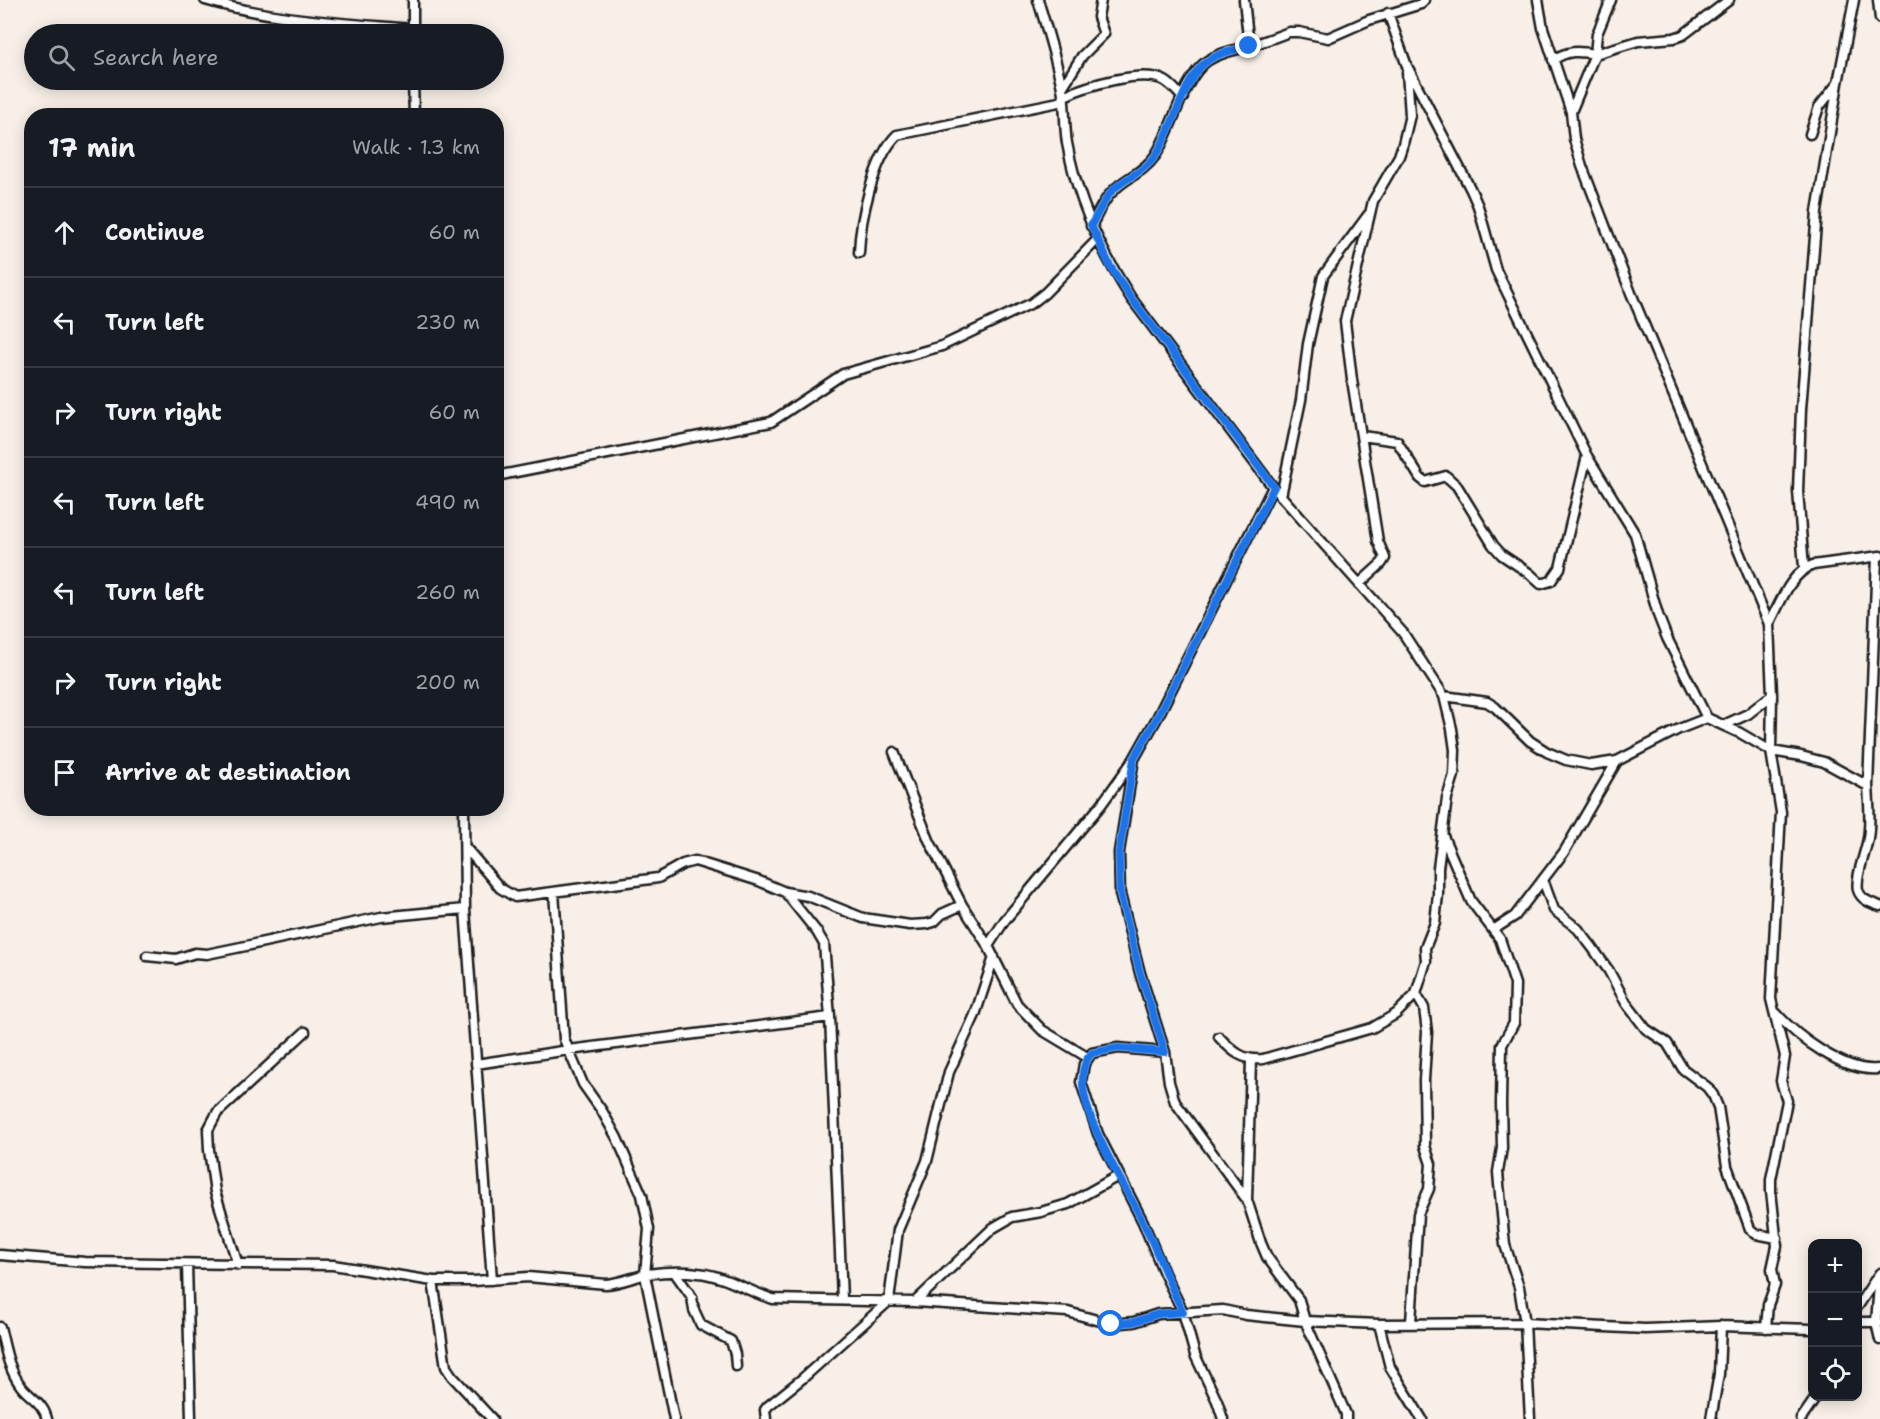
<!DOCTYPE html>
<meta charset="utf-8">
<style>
body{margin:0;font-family:"Shantell Sans",sans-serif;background:#20242c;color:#f1f3f6}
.controls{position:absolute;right:18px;bottom:18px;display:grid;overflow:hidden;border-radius:12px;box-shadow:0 3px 15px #0003}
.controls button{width:54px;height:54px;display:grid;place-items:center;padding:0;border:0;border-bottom:2px solid #363941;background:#171b24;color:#f1f3f6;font:30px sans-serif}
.stop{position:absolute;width:18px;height:18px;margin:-14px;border:4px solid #1a73e8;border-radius:50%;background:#fff}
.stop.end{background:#1a73e8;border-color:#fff;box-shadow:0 2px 6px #0008}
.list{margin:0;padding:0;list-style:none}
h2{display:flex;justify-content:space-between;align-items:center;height:78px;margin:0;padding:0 24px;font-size:26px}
h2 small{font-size:20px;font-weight:400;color:#9ea1a6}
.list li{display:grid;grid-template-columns:39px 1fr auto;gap:18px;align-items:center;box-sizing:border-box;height:90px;padding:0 24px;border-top:2px solid #363941}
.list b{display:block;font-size:22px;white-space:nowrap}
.list em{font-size:20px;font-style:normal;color:#9ea1a6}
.icon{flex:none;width:33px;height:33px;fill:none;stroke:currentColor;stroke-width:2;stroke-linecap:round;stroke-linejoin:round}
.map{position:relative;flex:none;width:1880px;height:1419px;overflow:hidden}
.search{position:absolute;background:#171b24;box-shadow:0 3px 15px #0003;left:24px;top:24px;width:480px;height:66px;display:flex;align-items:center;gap:15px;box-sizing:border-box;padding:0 21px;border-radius:33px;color:#9ea1a6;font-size:22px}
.panel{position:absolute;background:#171b24;box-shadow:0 3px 15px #0003;left:24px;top:108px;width:480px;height:708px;border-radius:24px}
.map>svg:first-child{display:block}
</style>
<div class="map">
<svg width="1880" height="1419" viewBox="0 0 1880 1419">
<rect width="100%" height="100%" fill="#f8f0e8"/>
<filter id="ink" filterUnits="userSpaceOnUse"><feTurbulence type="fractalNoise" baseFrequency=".0167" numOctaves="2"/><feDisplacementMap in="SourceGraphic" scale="12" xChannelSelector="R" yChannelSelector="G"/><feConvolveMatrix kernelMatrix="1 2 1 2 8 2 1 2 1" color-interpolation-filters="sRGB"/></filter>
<g filter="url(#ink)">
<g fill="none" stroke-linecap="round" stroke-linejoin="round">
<defs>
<path id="minor" d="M205 0C273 20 343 23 413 29
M413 0V34
M1038 0C1047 29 1056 59 1062 88 1066 106 1064 125 1067 143 1077 199 1100 250 1131 298L1273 487 1403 633 1444 696 1452 729 1455 750 1454 775 1447 798 1438 868V894L1435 923 1425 948 1426 961 1416 994 1396 1014 1372 1028 1263 1059C1243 1061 1232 1051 1219 1037
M1244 0 1249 46
M1538 0 1543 28 1571 112
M1729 0 1683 35 1674 38 1638 41 1595 54 1571 112 1574 139 1582 166 1631 293 1769 624 1772 695 1771 751 1781 812 1771 999 1785 1056 1781 1081 1787 1101 1771 1179V1191L1777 1246 1772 1269 1775 1285 1768 1305 1766 1328
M1878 0 1880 19
M1388 13 1407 66 1471 190 1478 206 1496 270 1587 456 1635 534 1658 615 1667 638 1707 718
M1553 60C1568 50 1578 51 1595 54L1597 34 1611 0
M413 80 414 116
M1062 88 1082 56 1104 34 1098 17 1101 0
M1064 96C1086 86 1143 68 1165 81 1172 85 1177 92 1183 98
M1810 134 1819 107 1838 83
M1091 226C1098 214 1103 200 1113 191 1126 177 1142 174 1155 156 1172 131 1183 78 1207 61 1220 52 1236 50 1250 46 1263 42 1276 37 1289 32H1299L1328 38 1369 20 1421 4 1424 0
M859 253C860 221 873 158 897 135L1064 101
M1362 436 1397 441 1420 478 1425 482 1446 476 1457 486 1493 545 1502 555 1529 573 1541 584 1551 581 1560 568 1587 456
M496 476 771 422 843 374 942 346 1032 303 1045 293 1097 240
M1281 496 1301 400 1308 344 1323 276 1368 215
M1877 557 1868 786C1869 803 1871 820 1868 838 1866 852 1855 877 1858 890 1861 900 1871 903 1880 906
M1804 568 1798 491 1801 409 1817 212 1838 83 1854 0
M1359 584 1382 563 1385 558 1378 541 1352 380 1345 321 1373 201 1399 156 1403 144 1410 115 1407 72
M1769 624C1780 604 1790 573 1813 565L1880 556
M1444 696 1487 702 1495 707 1530 741 1547 752 1566 760 1591 765 1617 761 1679 729 1707 718 1740 733 1771 751 1801 756 1824 762 1868 786
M1724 725 1748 714 1772 695
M894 752 929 840 962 905 988 946 1017 1004 1042 1030 1087 1057
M1134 759 1119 852 1120 894 1140 973 1165 1052 1169 1082 1175 1102 1247 1200 1261 1243 1267 1257 1299 1300 1305 1321 1346 1414V1419
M464 808 465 909 492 1280
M1443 836 1471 901 1500 939 1515 984 1514 1023 1502 1045 1501 1104 1502 1148 1498 1172 1499 1184 1505 1245 1519 1287 1525 1323 1530 1419
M465 847 500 888 515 897 658 878 683 864 695 861 759 881 785 892 808 896 863 918 910 925 927 924 934 922 942 914 962 905
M1543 880 1554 910 1578 929 1592 947 1609 971 1626 1003 1646 1029 1667 1043 1683 1069 1707 1087 1713 1095 1718 1107 1727 1166 1750 1229 1756 1234 1777 1238
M554 892 564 1039 583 1084 602 1111 617 1138 642 1195 649 1229 645 1275 647 1285 674 1419
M785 892 817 932 824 944 830 1017 842 1299
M1493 930 1515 916 1564 852 1617 761
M988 946 1005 920 1101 805 1134 759 1157 718 1273 487
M147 956 176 959 195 953 207 954 241 947 381 917 465 909
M1776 1013C1797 1037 1844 1072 1877 1069
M1165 1052 1118 1048 1092 1053 1084 1064 1081 1082 1098 1134 1143 1222 1164 1273 1183 1312 1195 1355 1217 1401 1223 1419
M476 1064 569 1050 830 1017
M1247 1200 1251 1060
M0 1255 85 1262 333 1265 433 1281H474L528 1277 606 1284C621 1283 633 1277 647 1274 663 1272 682 1271 698 1273 724 1275 749 1292 773 1299L915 1302 1068 1312 1111 1324 1134 1322 1158 1314 1223 1310 1246 1315 1305 1321 1379 1324 1525 1323 1645 1329 1721 1326 1812 1329
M187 1264 191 1419
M238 1265 215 1192 209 1150 208 1130 217 1113 305 1032
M675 1273 692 1297 694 1310 701 1325 731 1341 735 1354 736 1366
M1880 1273 1876 1322 1880 1340
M433 1281 446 1367 452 1376 492 1419
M915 1302 993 1228 1012 1217 1041 1212 1068 1204 1118 1176
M1858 1306 1879 1274
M1411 1322 1418 1214 1429 1189 1431 1164 1425 1146 1424 1080 1427 1032 1424 1008 1416 994
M1858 1322H1880
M1379 1324 1390 1367 1422 1419
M0 1327C5 1347 8 1369 21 1386 30 1398 43 1402 47 1419
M766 1419 765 1410 768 1406 803 1378 889 1301 898 1230 927 1161 949 1072 975 1015 994 957
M1711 1419 1719 1374 1721 1326
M1801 1419 1817 1396"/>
</defs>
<use href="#minor" stroke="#1c1c1c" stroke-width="13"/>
<use href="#minor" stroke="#fff" stroke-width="8"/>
</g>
</g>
<g fill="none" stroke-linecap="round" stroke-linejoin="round" filter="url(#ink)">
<path stroke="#1a73e8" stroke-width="8" d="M1111 1324 1134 1322 1158 1314 1183 1312C1168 1282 1157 1250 1142 1220 1126 1186 1058 1085 1092 1053L1118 1048 1165 1052 1140 973 1120 894 1119 852 1134 759 1157 718 1274 487 1131 298 1110 266 1091 225C1098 214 1104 199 1113 190 1126 177 1140 175 1153 159 1172 134 1183 79 1206 62 1218 53 1235 50 1249 46"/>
</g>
</svg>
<div class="controls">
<button>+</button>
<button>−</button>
<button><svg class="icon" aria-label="locate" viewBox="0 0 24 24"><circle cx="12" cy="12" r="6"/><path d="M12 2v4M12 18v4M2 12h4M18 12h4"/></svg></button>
</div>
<div class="stop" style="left:1111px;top:1324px"></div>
<div class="stop end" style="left:1249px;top:46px"></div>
<div class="search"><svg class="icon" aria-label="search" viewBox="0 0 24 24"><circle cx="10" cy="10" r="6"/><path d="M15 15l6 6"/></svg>Search here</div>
<section class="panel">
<h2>17 min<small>Walk · 1.3 km</small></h2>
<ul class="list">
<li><svg class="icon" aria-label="ahead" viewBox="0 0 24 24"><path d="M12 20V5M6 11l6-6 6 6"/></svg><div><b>Continue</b></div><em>60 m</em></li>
<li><svg class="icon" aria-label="left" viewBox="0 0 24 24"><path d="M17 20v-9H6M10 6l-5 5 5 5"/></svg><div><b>Turn left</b></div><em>230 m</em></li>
<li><svg class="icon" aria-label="right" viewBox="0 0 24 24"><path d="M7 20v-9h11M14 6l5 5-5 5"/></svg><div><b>Turn right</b></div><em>60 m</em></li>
<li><svg class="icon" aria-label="left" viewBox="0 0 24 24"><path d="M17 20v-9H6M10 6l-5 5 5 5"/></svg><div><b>Turn left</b></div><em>490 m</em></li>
<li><svg class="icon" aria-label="left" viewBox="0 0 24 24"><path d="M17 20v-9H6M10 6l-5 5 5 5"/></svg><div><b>Turn left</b></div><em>260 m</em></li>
<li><svg class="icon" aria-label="right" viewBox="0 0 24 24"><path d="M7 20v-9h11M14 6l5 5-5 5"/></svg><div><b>Turn right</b></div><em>200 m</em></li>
<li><svg class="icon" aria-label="arrive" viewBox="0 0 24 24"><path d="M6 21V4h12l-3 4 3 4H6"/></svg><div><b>Arrive at destination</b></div></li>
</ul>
</section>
</div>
